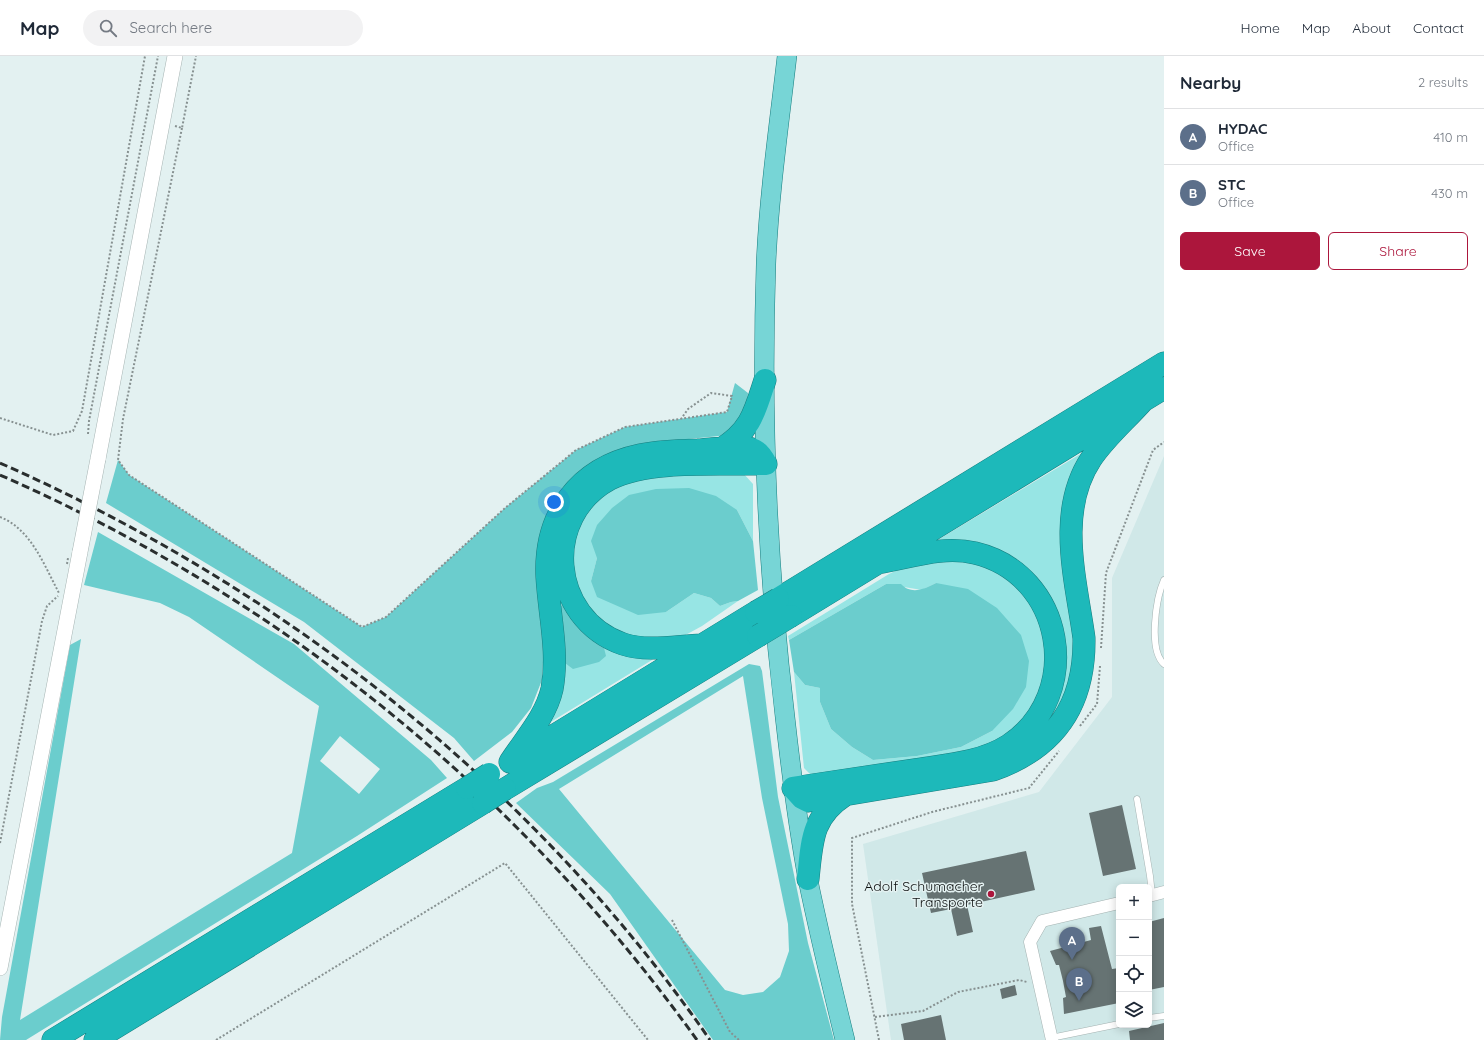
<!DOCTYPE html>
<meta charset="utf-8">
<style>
body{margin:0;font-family:Quicksand,sans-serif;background:#f2f2f3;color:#1f2937}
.controls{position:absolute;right:12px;bottom:12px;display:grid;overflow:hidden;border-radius:6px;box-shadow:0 2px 10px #0003}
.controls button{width:36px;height:36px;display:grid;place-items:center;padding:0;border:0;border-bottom:1px solid #e0e1e3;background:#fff;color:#1f2937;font:20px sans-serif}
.you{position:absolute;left:554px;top:446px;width:14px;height:14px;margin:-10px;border:3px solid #fff;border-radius:50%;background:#1a73e8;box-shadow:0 0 0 6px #1a73e833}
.badge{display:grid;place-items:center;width:26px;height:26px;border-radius:50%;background:#ac163c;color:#fff;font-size:13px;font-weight:700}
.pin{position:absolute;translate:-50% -33px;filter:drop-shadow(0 1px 2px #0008)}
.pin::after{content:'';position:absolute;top:21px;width:14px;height:12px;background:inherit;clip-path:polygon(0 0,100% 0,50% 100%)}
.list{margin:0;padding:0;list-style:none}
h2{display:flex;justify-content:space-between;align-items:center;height:52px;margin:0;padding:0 16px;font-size:17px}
h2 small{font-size:13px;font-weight:400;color:#747a83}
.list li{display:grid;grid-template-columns:26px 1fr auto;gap:12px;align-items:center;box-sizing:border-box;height:56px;padding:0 16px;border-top:1px solid #e0e1e3}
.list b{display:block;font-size:15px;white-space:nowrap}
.list p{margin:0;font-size:13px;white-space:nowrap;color:#747a83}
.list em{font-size:13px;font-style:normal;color:#747a83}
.actions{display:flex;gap:8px;padding:12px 16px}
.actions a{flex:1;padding:9px 0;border:1px solid #ac163c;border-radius:6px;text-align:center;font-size:14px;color:#ac163c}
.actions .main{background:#ac163c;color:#fff}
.icon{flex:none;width:22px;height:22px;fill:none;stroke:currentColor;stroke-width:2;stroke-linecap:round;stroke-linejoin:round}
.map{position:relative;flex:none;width:1164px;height:984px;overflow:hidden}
header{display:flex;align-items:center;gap:24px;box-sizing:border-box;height:56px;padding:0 20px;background:#fff;border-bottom:1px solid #e0e1e3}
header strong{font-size:19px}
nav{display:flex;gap:22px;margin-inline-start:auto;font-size:14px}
.search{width:280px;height:36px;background:#f2f2f3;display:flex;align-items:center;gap:10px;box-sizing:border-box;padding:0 14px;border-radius:22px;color:#747a83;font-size:15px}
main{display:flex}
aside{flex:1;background:#fff}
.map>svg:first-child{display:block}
</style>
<header>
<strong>Map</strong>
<div class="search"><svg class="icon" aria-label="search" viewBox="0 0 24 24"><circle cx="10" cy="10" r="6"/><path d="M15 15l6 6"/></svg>Search here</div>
<nav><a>Home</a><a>Map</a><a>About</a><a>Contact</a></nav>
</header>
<main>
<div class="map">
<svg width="1164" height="984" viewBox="0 0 1164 984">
<rect width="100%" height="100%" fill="#e3f1f1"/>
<path fill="#d0e8e8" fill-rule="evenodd" d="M1164 400V984H891L863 788 1039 736 1112 641V522ZM1119 831H1149V969H1119Z"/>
<path fill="#97e5e4" d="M1092 391 1071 440 1080 583 1073 636 1046 681 1044 661 1046 539 931 488Z
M630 411 560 480 591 577 661 596 652 604 536 675 545 663 555 481Z
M743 417 753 428V485L737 454 597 502 591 525 666 556 694 537 711 542 720 550 731 546 738 545 702 570 680 582 626 583 583 554 569 493 590 446 638 419Z
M965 501 1016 526 1043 563 1047 615 1040 641 1025 662 1008 680 985 693 822 721 810 718 804 712 794 616 805 629 820 632V646L831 673 852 691 873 704 917 700 961 691 992 675 936 527 922 534 886 528 789 584 788 580 889 518 914 506Z"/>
<path fill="#6bcdcd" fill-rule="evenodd" d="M735 327 748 337 747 353 729 379 649 387 597 405 544 588 542 624 531 652 512 676 474 705 454 682 304 566 106 447 118 404 129 419 362 571 386 561 505 452 576 394 625 371 727 356Z
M689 432 716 440 737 454 753 485 758 534 738 545 731 546 720 550 711 542 694 537 666 556 638 559 597 541 591 525 597 502 591 485 597 469 612 452 629 439 656 433Z
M98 476 294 588 431 704 447 722 357 780 26 984H0L2 961 70 589 81 583 20 964 292 797 319 650 189 561 160 547 84 529ZM340 680 380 713 359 738 320 705Z
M936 527 968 533 997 552 1021 579 1029 605 1026 631 1013 653 992 675 961 691 917 700 873 704 852 691 831 673 820 646V632L805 629 794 616 789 584 886 528H901C911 539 925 533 936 527Z
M566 547 604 592 606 600 599 606 573 613 565 607 560 551Z
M749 608 760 610 762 615 778 741 808 887 834 984H713L610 838 516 747 537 732 553 726ZM743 620 762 742 788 868 789 895 780 921 763 936 743 939 725 934 559 733Z"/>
<path fill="#667373" d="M1122 749 1136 813 1103 820 1089 757Z
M1026 795 1035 834 967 849 973 876 957 880 951 853 931 857 922 817Z
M1164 862V931L1149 934V866Z
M1101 870 1112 913 1119 912V947L1064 958 1063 942 1066 941 1063 925 1059 909H1056L1050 895 1091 884 1089 872Z
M1015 929 1017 939 1002 943 1000 933Z
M941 959 946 984H904L901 968Z
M1164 967V984H1130L1129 975Z"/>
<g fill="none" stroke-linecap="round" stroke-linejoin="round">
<defs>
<path id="service" d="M1164 524C1156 542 1148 594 1164 608
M1137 743 1150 820 1152 839
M1149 962 1164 960
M1051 982 1119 968"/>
<path id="minor" d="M1149 840 1164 836
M1052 984 1030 886 1042 865 1119 847"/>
<path id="tertiary" d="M98 403 175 0
M0 912 80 496"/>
<path id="primary" d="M787 0C779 69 769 139 766 208 761 359 767 511 785 661 791 715 798 770 808 824 819 877 832 931 845 984"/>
<path id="motorway" d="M721 393C751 375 755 355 765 324
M877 507C909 502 942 489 975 497 1064 518 1085 638 1009 689 981 707 945 709 913 714 873 720 833 726 793 732L802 742 808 745 993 714C1055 692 1085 649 1084 582 1076 524 1056 456 1091 403 1105 382 1125 365 1142 346
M778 543 1164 307
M791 560 1164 332
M514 704 756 556
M510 706C525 683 546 660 552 633 559 596 549 558 547 521 544 459 578 412 640 399 659 395 679 395 698 394 710 393 741 389 752 393 759 395 763 402 766 408 721 409 649 403 610 423 541 460 549 562 623 588 647 596 676 590 701 589
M505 733 758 580
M808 823C812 786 811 761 845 739
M53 984 467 732
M95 984 483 747"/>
</defs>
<use href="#service" stroke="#a5b3b2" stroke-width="7"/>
<use href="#minor" stroke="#a5b3b2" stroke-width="13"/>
<use href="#tertiary" stroke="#a5b3b2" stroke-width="16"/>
<use href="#primary" stroke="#177e7f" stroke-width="20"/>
<use href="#motorway" stroke="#177e7f" stroke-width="23"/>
<path stroke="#879191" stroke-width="2" stroke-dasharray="2 2" stroke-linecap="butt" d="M175 70 182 72 196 0
M182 72 123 363 118 404 129 419 362 571 386 561 505 452 576 394 625 371 727 356 732 340 711 337 688 353 681 363
M0 362 53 379 73 375 82 355 145 0
M88 378 89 365 158 0
M0 461C31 473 44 509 59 537
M1101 592 1106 517 1153 394 1164 386
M1080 670 1097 648 1100 610
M0 787 42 565 47 550 58 540
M672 864 730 976 739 984
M875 961 923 955 958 936 1019 924 1027 926
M216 984 505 807 648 984
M879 984 852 848V782L932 756 1029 732 1059 695"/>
<use href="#service" stroke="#fff" stroke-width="6"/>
<use href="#minor" stroke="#fff" stroke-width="12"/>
<use href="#tertiary" stroke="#fff" stroke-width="15"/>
<use href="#primary" stroke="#77d5d6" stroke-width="19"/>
<use href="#motorway" stroke="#1db9ba" stroke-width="22"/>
<path stroke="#292e2e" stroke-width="3" stroke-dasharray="8 4" stroke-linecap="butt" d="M0 407C283 532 533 729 710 984
M0 419C281 542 518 735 697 984"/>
<defs>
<path id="tertiary-bridge" d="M80 496 98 403"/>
<path id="motorway-bridge" d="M756 556 778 543
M758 580 791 560
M467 732 489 718
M483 747 505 733"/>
</defs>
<use href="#tertiary-bridge" stroke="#a5b3b2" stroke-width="16" stroke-linecap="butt"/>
<use href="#motorway-bridge" stroke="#177e7f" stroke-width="23" stroke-linecap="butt"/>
<path stroke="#879191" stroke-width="2" stroke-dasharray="2 2" stroke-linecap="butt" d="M67 508 68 502"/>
<use href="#tertiary-bridge" stroke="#fff" stroke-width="15"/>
<use href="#motorway-bridge" stroke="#1db9ba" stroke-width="22"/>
</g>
<circle fill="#ac163c" stroke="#e3f1f1" stroke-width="1.5" cx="991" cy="838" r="4"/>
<g text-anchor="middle" stroke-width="3" stroke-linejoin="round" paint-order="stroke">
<g font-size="14" fill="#0d1111" stroke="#e3f1f1" text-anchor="end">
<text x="983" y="835">Adolf Schumacher<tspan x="983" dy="16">Transporte</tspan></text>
</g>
</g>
</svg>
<div class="controls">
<button>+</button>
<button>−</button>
<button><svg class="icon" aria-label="locate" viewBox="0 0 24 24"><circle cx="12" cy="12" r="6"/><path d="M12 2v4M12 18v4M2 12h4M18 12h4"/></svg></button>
<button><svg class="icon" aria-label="layers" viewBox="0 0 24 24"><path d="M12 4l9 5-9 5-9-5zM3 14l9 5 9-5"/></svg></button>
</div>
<div class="you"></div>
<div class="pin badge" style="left:1072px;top:904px;background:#5c6f8a">A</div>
<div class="pin badge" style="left:1079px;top:945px;background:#5c6f8a">B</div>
</div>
<aside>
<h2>Nearby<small>2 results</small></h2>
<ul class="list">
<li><span class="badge" style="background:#5c6f8a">A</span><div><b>HYDAC</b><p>Office</p></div><em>410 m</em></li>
<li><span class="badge" style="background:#5c6f8a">B</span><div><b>STC</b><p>Office</p></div><em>430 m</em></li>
</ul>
<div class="actions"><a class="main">Save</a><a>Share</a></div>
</aside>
</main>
